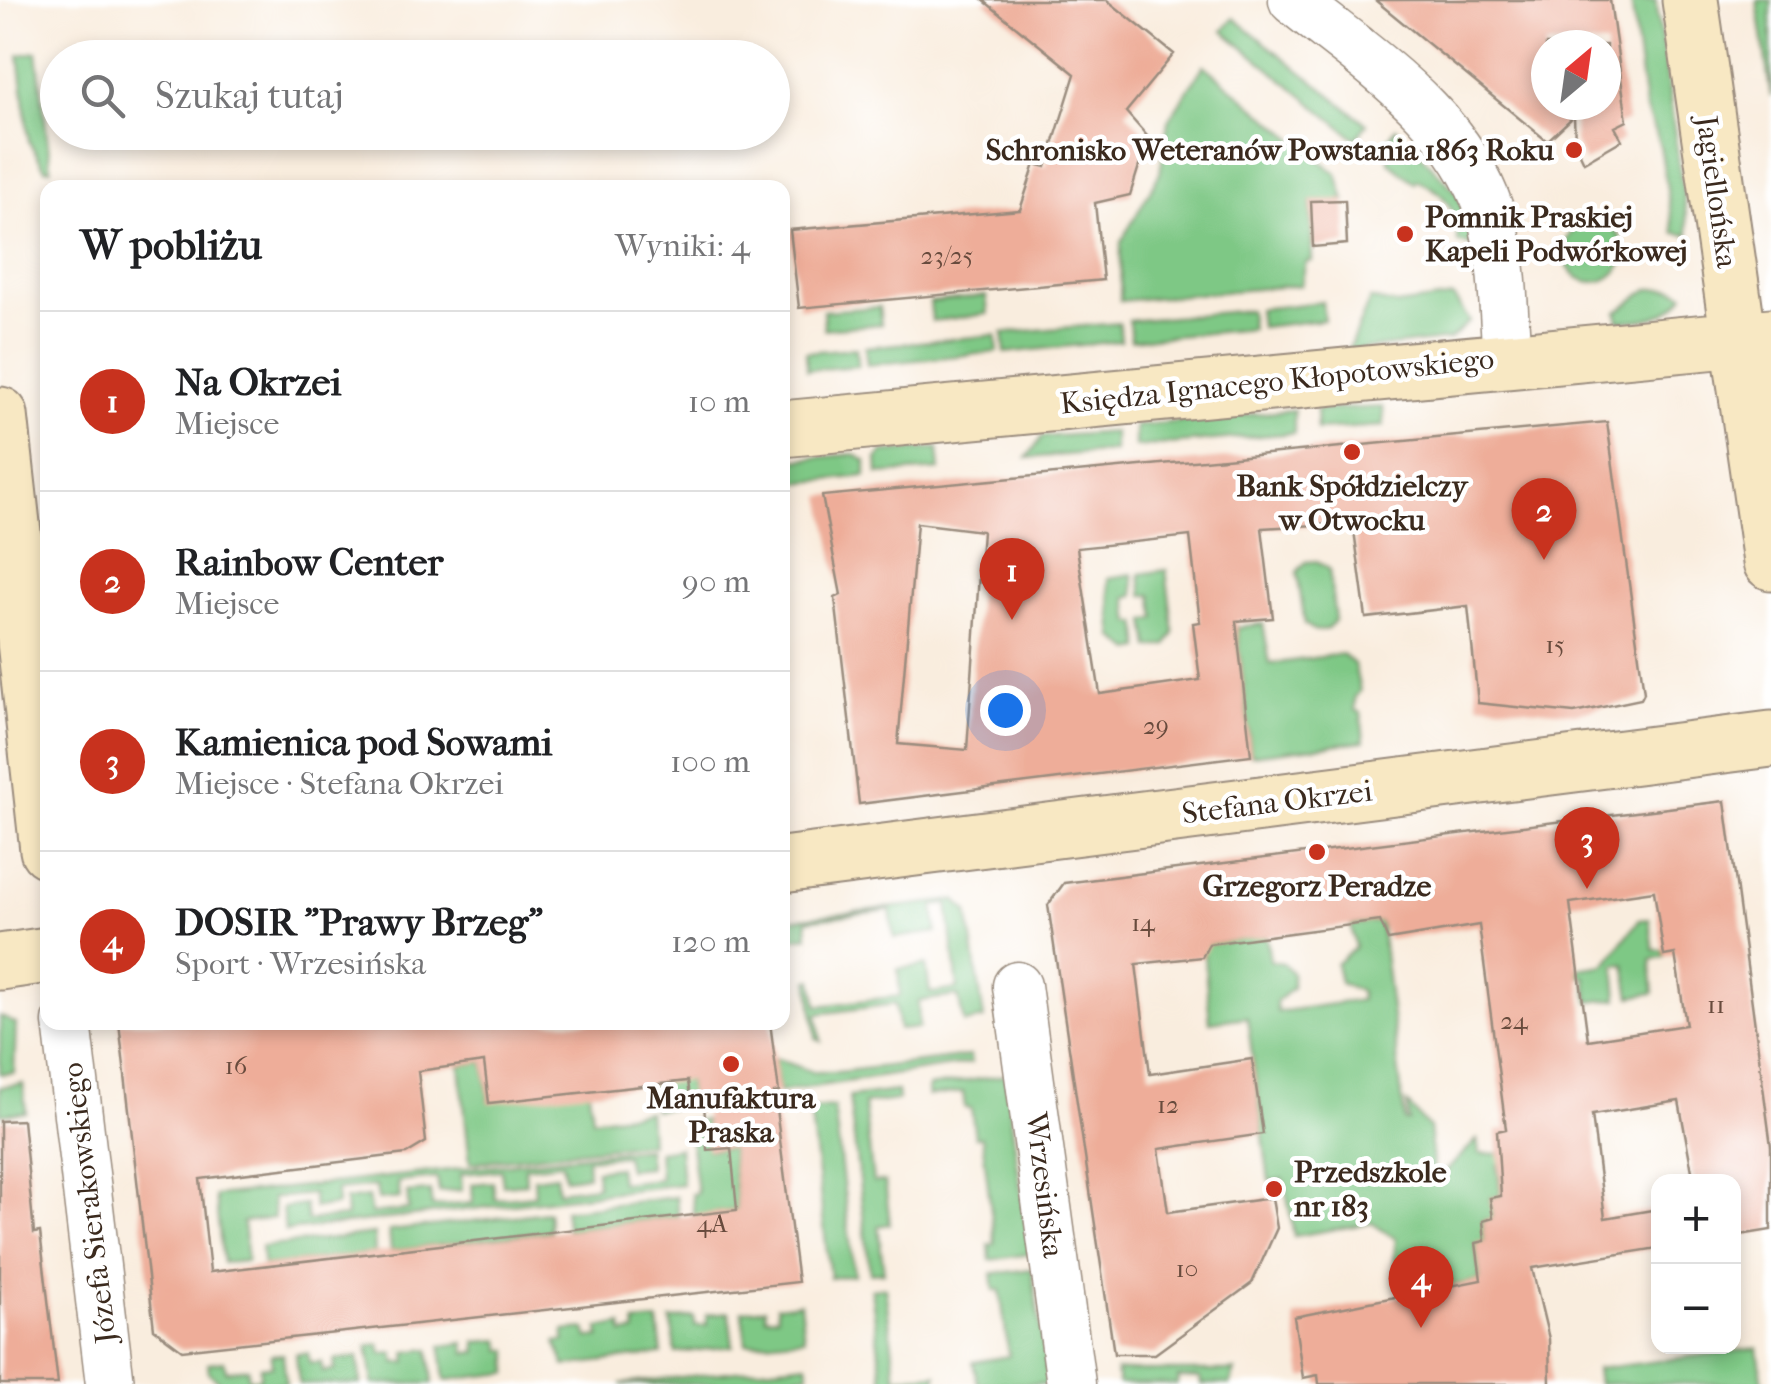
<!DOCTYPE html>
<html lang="pl">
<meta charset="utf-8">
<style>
body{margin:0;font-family:"IM FELL French Canon",serif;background:#f2f2f2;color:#202124}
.controls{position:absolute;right:30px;bottom:30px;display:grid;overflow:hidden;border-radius:20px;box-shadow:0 5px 15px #0003}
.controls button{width:90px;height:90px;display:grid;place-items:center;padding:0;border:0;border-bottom:2px solid #e0e0e0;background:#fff;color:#202124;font:50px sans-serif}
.compass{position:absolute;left:1531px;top:30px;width:90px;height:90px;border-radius:50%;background:#fff;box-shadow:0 5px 15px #0003;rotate:29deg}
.you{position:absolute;left:1005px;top:710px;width:35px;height:35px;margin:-25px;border:8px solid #fff;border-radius:50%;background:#1a73e8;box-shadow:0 0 0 15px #1a73e833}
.badge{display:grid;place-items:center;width:65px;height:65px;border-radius:50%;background:#c8321e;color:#fff;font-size:32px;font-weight:700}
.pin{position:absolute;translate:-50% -82px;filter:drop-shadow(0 2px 5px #0008)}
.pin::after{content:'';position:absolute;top:52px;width:35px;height:30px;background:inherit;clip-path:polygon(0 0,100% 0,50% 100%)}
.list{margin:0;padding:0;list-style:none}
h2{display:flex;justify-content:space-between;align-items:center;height:130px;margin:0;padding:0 40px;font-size:42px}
h2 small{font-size:32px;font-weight:400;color:#757577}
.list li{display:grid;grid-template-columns:65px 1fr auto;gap:30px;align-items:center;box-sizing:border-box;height:180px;padding:0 40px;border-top:2px solid #e0e0e0}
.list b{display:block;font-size:38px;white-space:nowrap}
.list p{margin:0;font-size:32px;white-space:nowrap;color:#757577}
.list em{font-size:32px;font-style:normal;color:#757577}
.icon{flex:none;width:55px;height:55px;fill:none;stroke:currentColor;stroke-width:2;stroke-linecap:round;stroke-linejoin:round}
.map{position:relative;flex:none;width:1771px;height:1384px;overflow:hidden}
.search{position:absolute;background:#fff;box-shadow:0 5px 15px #0003;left:40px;top:40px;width:750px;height:110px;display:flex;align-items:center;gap:25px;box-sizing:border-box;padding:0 35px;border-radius:55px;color:#757577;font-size:38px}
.panel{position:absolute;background:#fff;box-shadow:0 5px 15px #0003;left:40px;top:180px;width:750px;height:850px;border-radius:20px}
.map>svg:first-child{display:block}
</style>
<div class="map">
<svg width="1771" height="1384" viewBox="0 0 1771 1384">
<rect width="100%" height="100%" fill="#fff"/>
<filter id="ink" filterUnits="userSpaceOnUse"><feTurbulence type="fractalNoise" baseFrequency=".01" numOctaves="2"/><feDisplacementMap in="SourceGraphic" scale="20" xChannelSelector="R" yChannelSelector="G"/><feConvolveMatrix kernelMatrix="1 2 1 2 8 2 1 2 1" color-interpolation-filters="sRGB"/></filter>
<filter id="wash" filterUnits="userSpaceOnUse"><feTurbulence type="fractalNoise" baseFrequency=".0048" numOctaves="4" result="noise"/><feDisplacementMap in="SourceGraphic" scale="40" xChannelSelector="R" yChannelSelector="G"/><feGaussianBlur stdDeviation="2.25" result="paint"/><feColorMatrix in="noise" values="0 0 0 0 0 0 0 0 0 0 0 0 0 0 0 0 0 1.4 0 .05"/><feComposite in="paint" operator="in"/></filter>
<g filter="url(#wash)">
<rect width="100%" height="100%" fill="#f9edde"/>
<path fill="#7ec885" stroke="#5c7952" stroke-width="2.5" d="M1631 0H1656L1689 235 1674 233 1660 145 1645 108Z
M1757 0H1771V97Z
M1234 18 1367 124 1356 139 1223 31Z
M37 52 51 169H45L29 142 19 55Z
M1204 65 1337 174 1345 200 1311 202 1312 261 1306 262 1301 285 1120 301 1121 242 1160 173 1168 121Z
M1396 128 1457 193 1475 245 1458 243C1458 212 1446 191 1417 180L1415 183 1389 162 1387 141Z
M1564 252a30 30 0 1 1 60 0a30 30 0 1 1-60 0Z
M1649 289H1675L1685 294C1671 317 1645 322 1619 321L1617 312Z
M986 296 988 314 932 321 930 302Z
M1453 297 1470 321 1450 339 1348 351 1370 299 1397 305Z
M1322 302 1324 320 1260 327 1258 309Z
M879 307 881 324 824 329 823 311Z
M1249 310 1251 329 1131 340 1129 321Z
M1119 323 1121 341 1005 353 1003 333Z
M996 335 998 352 867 365 865 347Z
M856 348 858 366 807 370 806 352Z
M1383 407 1384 426 1317 430 1316 410Z
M1294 410V433L1135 447V426Z
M1114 432V451L1027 458 1042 437Z
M938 448 940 470 878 474 877 459 883 452Z
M854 454 866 461V476L783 484V461Z
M1317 561 1329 569 1335 620 1327 629 1315 631 1305 624 1297 572 1306 562Z
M1166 570 1174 633 1167 645 1150 648 1146 621 1156 618 1152 595H1143L1140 574Z
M1133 574 1134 595 1127 597 1131 623H1138L1141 649 1132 651 1114 637 1108 578Z
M1263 624 1270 664 1342 654 1354 664 1360 691 1355 697V710L1361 713 1364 741 1251 755 1237 627Z
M955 900 968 912 984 1019 964 1023 958 996 918 1001 919 1028 899 1030 895 1004 817 1014 821 1041 816 1039 809 980 813 979 818 1006 900 996 898 969 926 965 930 993 958 989 948 904 934 906 937 932 894 938 890 910 807 920 808 936 783 940V920Z
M1649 919 1654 950H1663L1664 956 1651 960 1654 993 1631 997 1625 964 1615 965 1618 999 1589 1002 1586 977 1579 976 1578 969 1605 965 1639 920Z
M1380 921 1405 1121H1409L1407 1104 1429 1128 1435 1182 1477 1140 1479 1153 1500 1154 1501 1164 1497 1165 1501 1196 1490 1198 1493 1218 1483 1221 1485 1241 1476 1244 1481 1280 1402 1295 1394 1256 1396 1239 1372 1223 1294 1236 1284 1179 1269 1181 1247 1017 1210 1022 1203 945 1266 935 1270 961 1283 963 1292 973V988L1276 1002 1277 1012 1361 1000 1360 991 1340 983 1336 964 1355 948 1351 925Z
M0 1016 16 1024 14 1073 0 1074Z
M683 1037 691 1105 654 1110 651 1083Z
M970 1056 971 1063 779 1092 774 1058 813 1072H838Z
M484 1062 489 1102 588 1081 592 1119 648 1111 650 1143 470 1163 460 1065Z
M1005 1075 1030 1254 990 1260 989 1245 995 1244 982 1137H975L971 1108H965L963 1092 928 1096V1087Z
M23 1084 26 1112 0 1114V1087Z
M897 1091 898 1100 864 1104 873 1182H885L890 1224 878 1226 884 1272 870 1273 849 1097Z
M834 1107 854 1275 830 1278 810 1109Z
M705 1120 708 1150 731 1148 737 1210 694 1216 692 1194 697 1193 688 1121Z
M647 1148 649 1167 628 1169 625 1155 587 1159 588 1175 565 1178 562 1163 525 1167 526 1183 503 1185 501 1170 461 1174 462 1190 439 1192 437 1178 398 1182 400 1198 378 1200 376 1186 336 1190 337 1205 314 1208 312 1194 272 1198 274 1218 243 1222 247 1261 223 1263 215 1196Z
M679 1148 682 1184 285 1231 282 1208 305 1205 307 1221 346 1217 345 1200 368 1197 371 1214 409 1210 407 1193 430 1191 432 1207 473 1203 472 1184 493 1182 495 1199 535 1195 534 1178 556 1175 558 1191 597 1186 596 1170 618 1167 620 1183 660 1179 658 1151Z
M676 1197 678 1217 567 1230 564 1210Z
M548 1212 550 1231 391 1251 389 1231Z
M374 1234 375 1253 263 1266 261 1247Z
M1032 1269 1048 1384H978L973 1362 1009 1356 1000 1290H994L992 1274Z
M885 1287 896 1377 937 1374 936 1384H883L871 1289Z
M800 1303 804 1338 746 1344 742 1311 765 1308 766 1317 778 1316 777 1306Z
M729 1312 733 1346 676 1353 671 1320 694 1317 695 1326 707 1325 706 1315Z
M658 1321 662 1354 565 1366 556 1342 565 1341 564 1331 586 1329 588 1338 600 1337 599 1328 622 1325 623 1334 636 1332 635 1323Z
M500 1340 502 1350H509V1373L445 1380 441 1346 464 1343 466 1353 477 1352 476 1342Z
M380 1344 382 1354 394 1353 396 1363 407 1362 406 1352 429 1349 433 1383 373 1384 368 1346Z
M1758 1348 1763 1384H1598L1596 1369Z
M308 1353 310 1363 321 1362 323 1372 335 1370 334 1360 358 1357 361 1384H299L296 1354Z
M283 1354 286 1384H216L218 1380 209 1373 208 1363 224 1361 226 1371 248 1368V1379L260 1378V1367L272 1366 271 1355Z
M807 1363 809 1374 723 1384H621Z
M1116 1371H1235L1230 1384H1201L1200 1378 1178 1377 1177 1384H1118Z"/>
<g id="blocks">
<path fill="#eead99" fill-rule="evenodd" d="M983 0H1107L1174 54 1126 112 1148 137 1130 195 1095 203 1103 280 799 308 790 230 1020 210 1035 164 1046 167 1075 74Z
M1375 0H1610L1627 121 1615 127 1622 140 1584 162 1575 143 1574 116 1547 141ZM1546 45H1606V105H1546Z
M1345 200 1347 244 1313 247 1311 201Z
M1607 422 1644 693 1641 699 1574 713 1478 703 1468 606 1366 618 1353 523 1262 528 1273 618 1236 621 1251 755 859 804 835 598 841 595 822 496ZM917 523 982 531 967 750 898 744ZM1190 536 1200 622 1193 623 1200 680 1100 694 1077 548Z
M1725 801 1771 1146V1230L1734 1236V1182H1694L1679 1101 1592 1115 1605 1218 1658 1209V1248L1532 1268 1549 1339 1550 1384H1319L1318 1375 1303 1378 1294 1317 1481 1280 1476 1243 1485 1241 1483 1221 1493 1218 1490 1198 1501 1196 1497 1131 1506 1129 1479 925 1388 940 1380 921 1209 944 1202 957 1136 964 1150 1074 1252 1059 1263 1134 1159 1149 1168 1212 1272 1198 1277 1228 1252 1283 1155 1354H1114L1048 905 1064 883ZM1654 891 1664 956 1675 954 1686 1025 1588 1040 1570 903Z
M119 1022H770L779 1092 774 1093 798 1282 182 1350 154 1329ZM484 1062 489 1103 688 1081 691 1105 704 1103 707 1150 731 1148 737 1210 210 1272 200 1179 406 1154 426 1142 418 1071Z
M23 1120 34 1233 40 1232 58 1384H0V1121Z"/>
</g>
</g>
<g filter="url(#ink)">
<use href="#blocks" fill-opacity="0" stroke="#9a8c7e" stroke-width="2.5"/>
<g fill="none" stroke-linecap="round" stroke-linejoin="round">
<defs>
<path id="street" d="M1293 0C1368 61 1458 116 1490 212 1504 257 1503 312 1507 358
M1017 986 1071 1384
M67 1022 110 1384"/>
<path id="secondary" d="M1690 0 1771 562
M0 415 48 850
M782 429 1771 336
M782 865 1771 739
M0 962 48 955"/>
</defs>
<use href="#street" stroke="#9a8c7e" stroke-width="51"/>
<use href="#secondary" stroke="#9a8c7e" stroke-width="59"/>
<use href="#street" stroke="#fff" stroke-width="48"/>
<use href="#secondary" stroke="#f8e8c3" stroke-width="55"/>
</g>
</g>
<g fill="#c8321e" stroke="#fff" stroke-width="4">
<circle cx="1574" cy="150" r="10"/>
<circle cx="1405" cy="234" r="10"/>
<circle cx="1352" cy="452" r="10"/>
<circle cx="1317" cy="852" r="10"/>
<circle cx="731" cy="1064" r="10"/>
<circle cx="1274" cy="1189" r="10"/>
</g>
<g text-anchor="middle" stroke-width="9" stroke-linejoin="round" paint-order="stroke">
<g font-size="25" fill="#684b3d">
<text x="947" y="264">23/25</text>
<text x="1555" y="653">15</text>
<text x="1156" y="734">29</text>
<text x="1143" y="931">14</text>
<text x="1716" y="1013">11</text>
<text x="1514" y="1029">24</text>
<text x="236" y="1074">16</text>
<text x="1168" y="1113">12</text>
<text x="712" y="1232">4A</text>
<text x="1187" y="1277">10</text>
</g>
<g font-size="30" font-weight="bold" fill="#3b2a1e" stroke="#fff">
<text x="1554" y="160" text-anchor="end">Schronisko Weteranów Powstania 1863 Roku</text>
<text x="1425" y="227" text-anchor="start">Pomnik Praskiej<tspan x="1425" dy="34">Kapeli Podwórkowej</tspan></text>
<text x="1352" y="496">Bank Spółdzielczy<tspan x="1352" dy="34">w Otwocku</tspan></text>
<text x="1317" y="896">Grzegorz Peradze</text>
<text x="731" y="1108">Manufaktura<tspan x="731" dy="34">Praska</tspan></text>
<text x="1294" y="1182" text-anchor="start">Przedszkole<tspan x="1294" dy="34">nr 183</tspan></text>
</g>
<g font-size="30" fill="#3b2a1e" stroke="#fff">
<text transform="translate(1717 192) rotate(82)" y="10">Jagiellońska</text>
<text transform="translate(1277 381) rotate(-6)" y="10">Księdza Ignacego Kłopotowskiego</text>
<text transform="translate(1277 802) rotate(-7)" y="10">Stefana Okrzei</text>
<text transform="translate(1045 1185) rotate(83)" y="10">Wrzesińska</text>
<text transform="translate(89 1203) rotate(-97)" y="10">Józefa Sierakowskiego</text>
</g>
</g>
</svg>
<div class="controls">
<button>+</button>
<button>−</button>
</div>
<svg class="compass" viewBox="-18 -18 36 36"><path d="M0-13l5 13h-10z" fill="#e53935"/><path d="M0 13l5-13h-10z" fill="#757577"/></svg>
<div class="you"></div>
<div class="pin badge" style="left:1012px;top:620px">1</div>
<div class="pin badge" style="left:1544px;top:560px">2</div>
<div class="pin badge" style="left:1587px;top:889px">3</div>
<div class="pin badge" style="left:1421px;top:1328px">4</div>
<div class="search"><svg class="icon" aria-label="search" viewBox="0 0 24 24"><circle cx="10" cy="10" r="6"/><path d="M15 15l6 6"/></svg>Szukaj tutaj</div>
<section class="panel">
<h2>W pobliżu<small>Wyniki: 4</small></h2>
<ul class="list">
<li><span class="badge">1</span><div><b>Na Okrzei</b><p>Miejsce</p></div><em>10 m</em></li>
<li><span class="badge">2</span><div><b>Rainbow Center</b><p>Miejsce</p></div><em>90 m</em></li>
<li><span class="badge">3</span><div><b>Kamienica pod Sowami</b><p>Miejsce · Stefana Okrzei</p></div><em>100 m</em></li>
<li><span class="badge">4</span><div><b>DOSIR &quot;Prawy Brzeg&quot;</b><p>Sport · Wrzesińska</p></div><em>120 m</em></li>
</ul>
</section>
</div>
